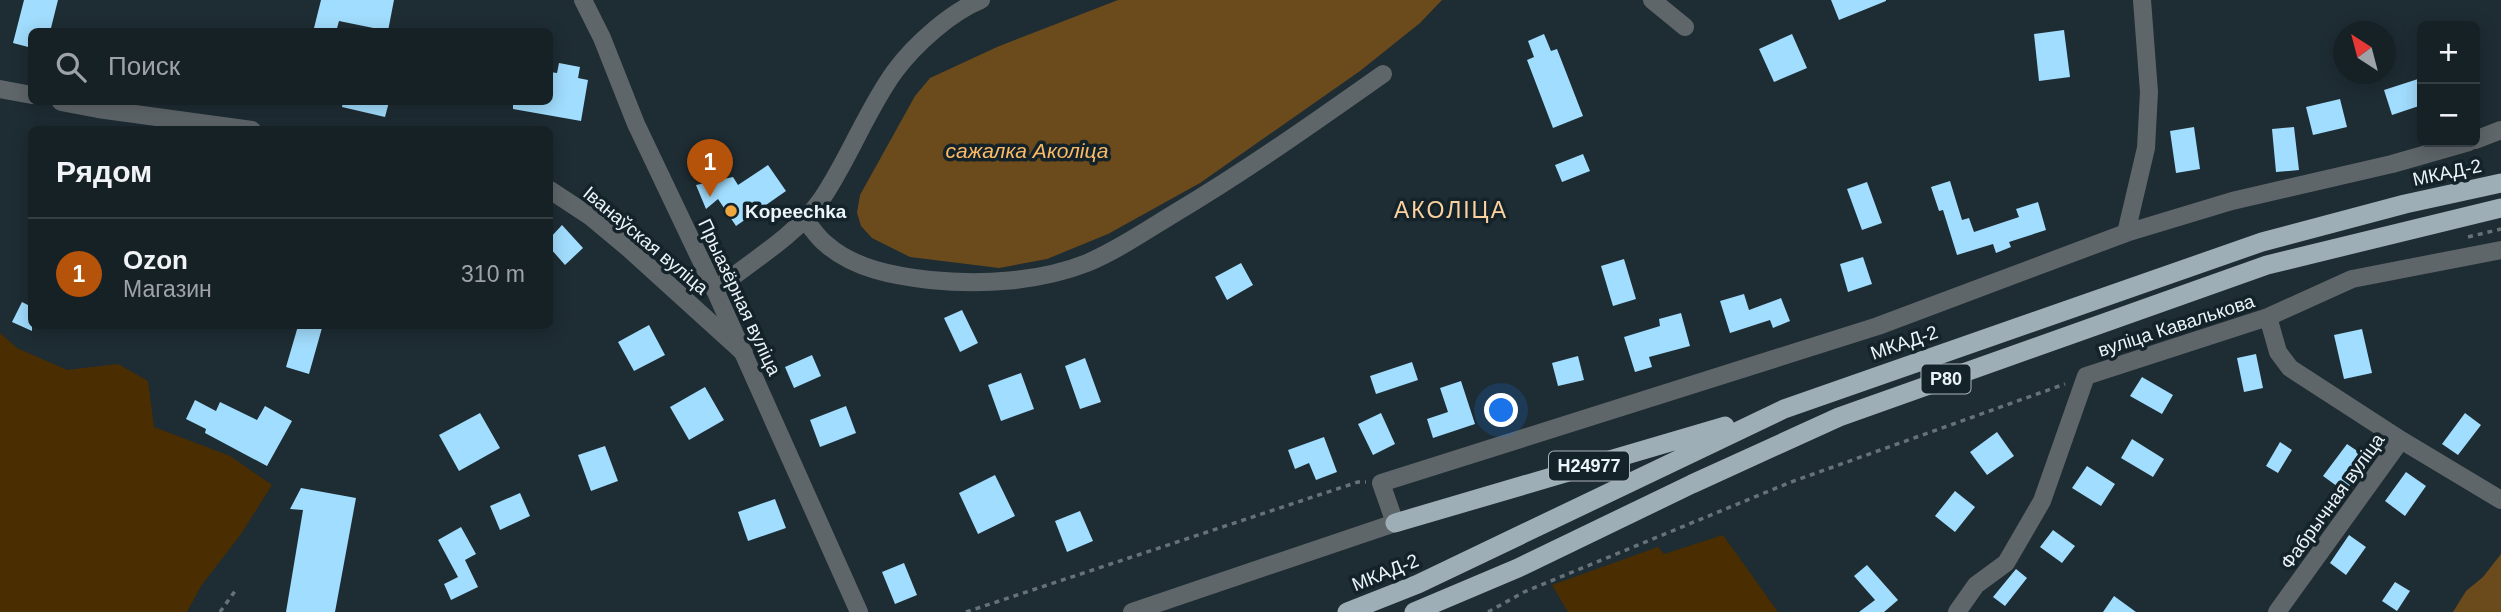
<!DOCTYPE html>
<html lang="ru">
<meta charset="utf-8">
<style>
body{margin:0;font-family:Arial,sans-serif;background:#1f292e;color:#f1f3f6}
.controls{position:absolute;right:21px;top:21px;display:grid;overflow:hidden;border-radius:10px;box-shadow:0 4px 18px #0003}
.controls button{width:63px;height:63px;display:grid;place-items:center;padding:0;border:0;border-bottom:2px solid #353e43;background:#162126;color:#f1f3f6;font:35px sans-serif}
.compass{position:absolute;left:2333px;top:21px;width:63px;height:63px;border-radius:50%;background:#162126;box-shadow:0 4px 18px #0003;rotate:324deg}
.you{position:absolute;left:1502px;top:411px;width:24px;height:24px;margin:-18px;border:5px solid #fff;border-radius:50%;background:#1a73e8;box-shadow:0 0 0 10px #1a73e833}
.badge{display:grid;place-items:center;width:46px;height:46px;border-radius:50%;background:#b45309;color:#fff;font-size:23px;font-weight:700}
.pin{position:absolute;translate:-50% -58px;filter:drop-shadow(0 2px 4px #0008)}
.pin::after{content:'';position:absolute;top:37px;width:24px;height:21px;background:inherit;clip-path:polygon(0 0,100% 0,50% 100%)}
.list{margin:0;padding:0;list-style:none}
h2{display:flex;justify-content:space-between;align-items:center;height:91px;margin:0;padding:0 28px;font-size:30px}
h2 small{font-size:23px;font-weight:400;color:#9ea3a7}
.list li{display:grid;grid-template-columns:46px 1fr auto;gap:21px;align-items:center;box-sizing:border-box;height:112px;padding:0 28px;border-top:2px solid #353e43}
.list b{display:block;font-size:26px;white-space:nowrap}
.list p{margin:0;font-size:23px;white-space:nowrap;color:#9ea3a7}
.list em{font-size:23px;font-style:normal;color:#9ea3a7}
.icon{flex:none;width:38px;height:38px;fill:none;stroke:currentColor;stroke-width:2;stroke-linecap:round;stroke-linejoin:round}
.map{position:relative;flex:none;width:2501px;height:612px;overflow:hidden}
.search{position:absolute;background:#162126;box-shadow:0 4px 18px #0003;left:28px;top:28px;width:525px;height:77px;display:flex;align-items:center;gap:18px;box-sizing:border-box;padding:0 24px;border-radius:10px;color:#9ea3a7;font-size:26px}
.panel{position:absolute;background:#162126;box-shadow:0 4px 18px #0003;left:28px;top:126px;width:525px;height:203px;border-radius:10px}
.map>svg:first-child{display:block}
</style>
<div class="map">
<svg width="2501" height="612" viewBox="0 0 2501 612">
<rect width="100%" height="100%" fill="#1e2c33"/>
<path fill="#4a2e02" d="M0 333 17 348 67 370 118 364 148 381 154 427 230 456 272 485 241 534 201 586 187 612H0Z
M1723 535 1778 612H1568L1552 585 1658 547 1664 554Z"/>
<path fill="#6b4a1c" d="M1118 0H1442L1420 23 1360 71 1200 183 1108 234 1047 259 999 268 910 257 872 238 861 226 857 213 860 195 915 96 930 78 997 47Z
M2501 554V612H2453L2466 591 2483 577Z"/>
<path fill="#a1ddfe" d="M24 0H58L50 32H32V48L13 43Z
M321 0H394L388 31 339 21 336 32H313Z
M1831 0H1886V1L1839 20Z
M2064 30 2070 77 2039 81 2034 34Z
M1544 34 1551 51 1557 49 1583 116 1553 128 1527 60 1534 57 1528 41Z
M1792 34 1807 68 1774 82 1759 49Z
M559 63 580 67 578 78 588 80 581 121 513 109V102H550V72L557 73Z
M2418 79 2422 91V105L2392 115 2384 90Z
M2340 99 2347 127 2313 135 2306 107Z
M343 102H389L385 117 342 107Z
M2194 127 2200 169 2176 173 2170 131Z
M2294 127 2299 170 2276 172 2272 129Z
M1583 154 1590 171 1562 182 1555 165Z
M768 165 786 191 736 226 718 199 706 209 696 185 733 177 738 185Z
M1950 181 1962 220 1969 218 1974 232 2019 217 2016 209 2038 202 2046 230 2009 242 2011 247 1996 253 1993 244 1957 255 1943 210 1939 211 1931 187Z
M1867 182 1882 223 1862 230 1847 189Z
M562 225 583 248 565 265 550 248V238Z
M1863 257 1872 284 1848 292 1840 264Z
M1624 259 1636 299 1613 306 1601 266Z
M1241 263 1253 285 1227 300 1215 277Z
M1744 294 1749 310 1781 298 1790 321 1773 328 1770 320 1730 333 1720 301Z
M22 302 32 307V331L12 322Z
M962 310 978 343 960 352 944 318Z
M1681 313 1690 346 1649 357 1652 367 1635 372 1624 337 1660 326 1659 319Z
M649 325 665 355 634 371 618 342Z
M298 326 322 328 309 374 286 367Z
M2362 329 2372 373 2344 379 2334 335Z
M2256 354 2263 388 2244 392 2237 358Z
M812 355 821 376 794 388 785 367Z
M1578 356 1584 380 1558 386 1552 363Z
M1085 358 1101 402 1080 409 1065 366Z
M1412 362 1418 380 1376 394 1370 376Z
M1021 373 1034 409 1001 421 988 385Z
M2142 377 2173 395 2162 414 2130 396Z
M1461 381 1475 424 1433 438 1427 419 1448 412 1440 388Z
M705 387 724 420 689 440 670 407Z
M195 400 216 411 220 402 257 420 265 406 292 421 267 466 205 433 206 429 186 419Z
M846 406 856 433 820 447 810 420Z
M480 413 500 448 459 471 439 435Z
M1381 413 1395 444 1373 455 1358 424Z
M2465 413 2481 425 2458 455 2442 444Z
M1997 432 2014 456 1987 475 1970 452Z
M1324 437 1337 472 1316 480 1309 463 1295 469 1288 450Z
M2132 439 2164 459 2153 477 2121 458Z
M2280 442 2292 450 2278 473 2266 466Z
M2347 444 2369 459 2345 492 2323 476Z
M605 446 618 481 591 491 578 455Z
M2087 466 2115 484 2101 506 2072 488Z
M2406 472 2426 486 2405 516 2385 501Z
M995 475 1015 516 978 534 959 493Z
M301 488 356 498 335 612H286L303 510 290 509Z
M1955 491 1975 507 1955 532 1935 516Z
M520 493 530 516 500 530 490 506Z
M775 499 786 528 748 541 738 512Z
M1080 511 1093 541 1067 552 1055 521Z
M461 527 476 554 465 560 478 587 451 600 444 584 458 577 438 540Z
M2053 530 2075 546 2062 563 2040 547Z
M2349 535 2366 547 2346 575 2330 563Z
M904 563 917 595 895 604 882 572Z
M1867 565 1898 600 1884 612H1859L1875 600 1854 576Z
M2016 569 2027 578 2005 606 1993 597Z
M2395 582 2410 591 2397 611 2382 601Z
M2114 596 2136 612H2103Z"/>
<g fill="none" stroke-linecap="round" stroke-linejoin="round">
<path stroke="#667278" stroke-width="3.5" stroke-dasharray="5 5" stroke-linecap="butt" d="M2468 237 2501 229
M220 612 235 591
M966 612 1358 482H1366
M1488 612 1524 592 1791 482 2065 384"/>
<path stroke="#5f666a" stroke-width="18" d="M1652 0 1685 27
M0 89 32 95
M61 102 98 109 252 130
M2475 140 2501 130
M550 190 591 217 627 247 744 353
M805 220C812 228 818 238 826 244 854 269 895 276 930 280 981 285 1039 282 1087 263 1118 250 1147 230 1175 213 1247 170 1315 122 1383 74
M2126 233 2232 201 2392 164 2469 142
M715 290C748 264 797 234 821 200 848 161 867 109 895 71 915 44 951 12 981 0
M2268 317 2278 352 2290 368 2401 440
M1395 523 1381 483 1878 326 2126 233 2146 148 2149 92 2142 0
M1957 612 1976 585 2006 563 2042 501 2086 376 2268 317 2352 279 2501 250
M2277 612 2401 440 2501 500"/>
<path stroke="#5f666a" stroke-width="18" d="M583 0 602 38 636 124 715 290 859 612
M1132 612 1395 523"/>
<path stroke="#9eaeb6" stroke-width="19" d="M1395 523 1725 426
M1347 612 1418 584 1784 409 2262 242 2405 204 2501 183
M1414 612 1518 568 1692 484 1839 417 2267 265 2501 208"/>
</g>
<circle fill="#f0a63e" stroke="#142229" stroke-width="2.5" cx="731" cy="211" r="7"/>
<g text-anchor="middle" stroke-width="7" stroke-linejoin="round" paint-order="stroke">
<g fill="#142229" stroke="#aab5bb" stroke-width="2">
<rect x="1921.5" y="364.5" width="49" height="29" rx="5"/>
<rect x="1549" y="451.5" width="80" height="29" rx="5"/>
</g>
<g font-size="18" font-weight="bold" fill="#ebf4f9">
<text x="1946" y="385">Р80</text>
<text x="1589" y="472">Н24977</text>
</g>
<g font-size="19" fill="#ebf4f9" stroke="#142229">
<text transform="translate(2447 172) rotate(-12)" y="7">МКАД-2</text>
<text transform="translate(646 240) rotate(40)" y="7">Іванаўская вуліца</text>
<text transform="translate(740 297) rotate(65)" y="7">Прыазёрная вуліца</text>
<text transform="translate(2176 325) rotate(-18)" y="7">вуліца Кавалькова</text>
<text transform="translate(1904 342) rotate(-19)" y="7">МКАД-2</text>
<text transform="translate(2332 501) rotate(-54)" y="7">Фабрычная вуліца</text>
<text transform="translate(1385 572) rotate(-22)" y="7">МКАД-2</text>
</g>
<g font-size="19" font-weight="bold" fill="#ebf4f9" stroke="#142229" text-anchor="start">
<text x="745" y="218">Kopeechka</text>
</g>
<g font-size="21" font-style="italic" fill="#faba66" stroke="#142229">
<text x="1027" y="158">сажалка Аколіца</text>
</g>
<g font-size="23" letter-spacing="2" fill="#fbd19f" stroke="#142229">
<text x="1451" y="218">АКОЛІЦА</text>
</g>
</g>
</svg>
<div class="controls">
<button>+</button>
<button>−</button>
</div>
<svg class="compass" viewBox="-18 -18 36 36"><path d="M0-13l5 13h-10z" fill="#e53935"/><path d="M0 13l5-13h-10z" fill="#9ea3a7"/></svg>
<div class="you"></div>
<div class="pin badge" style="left:710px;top:197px">1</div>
<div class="search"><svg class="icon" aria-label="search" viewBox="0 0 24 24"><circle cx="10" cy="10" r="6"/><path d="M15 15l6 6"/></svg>Поиск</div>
<section class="panel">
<h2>Рядом<small></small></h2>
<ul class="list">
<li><span class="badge">1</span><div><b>Ozon</b><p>Магазин</p></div><em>310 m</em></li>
</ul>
</section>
</div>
